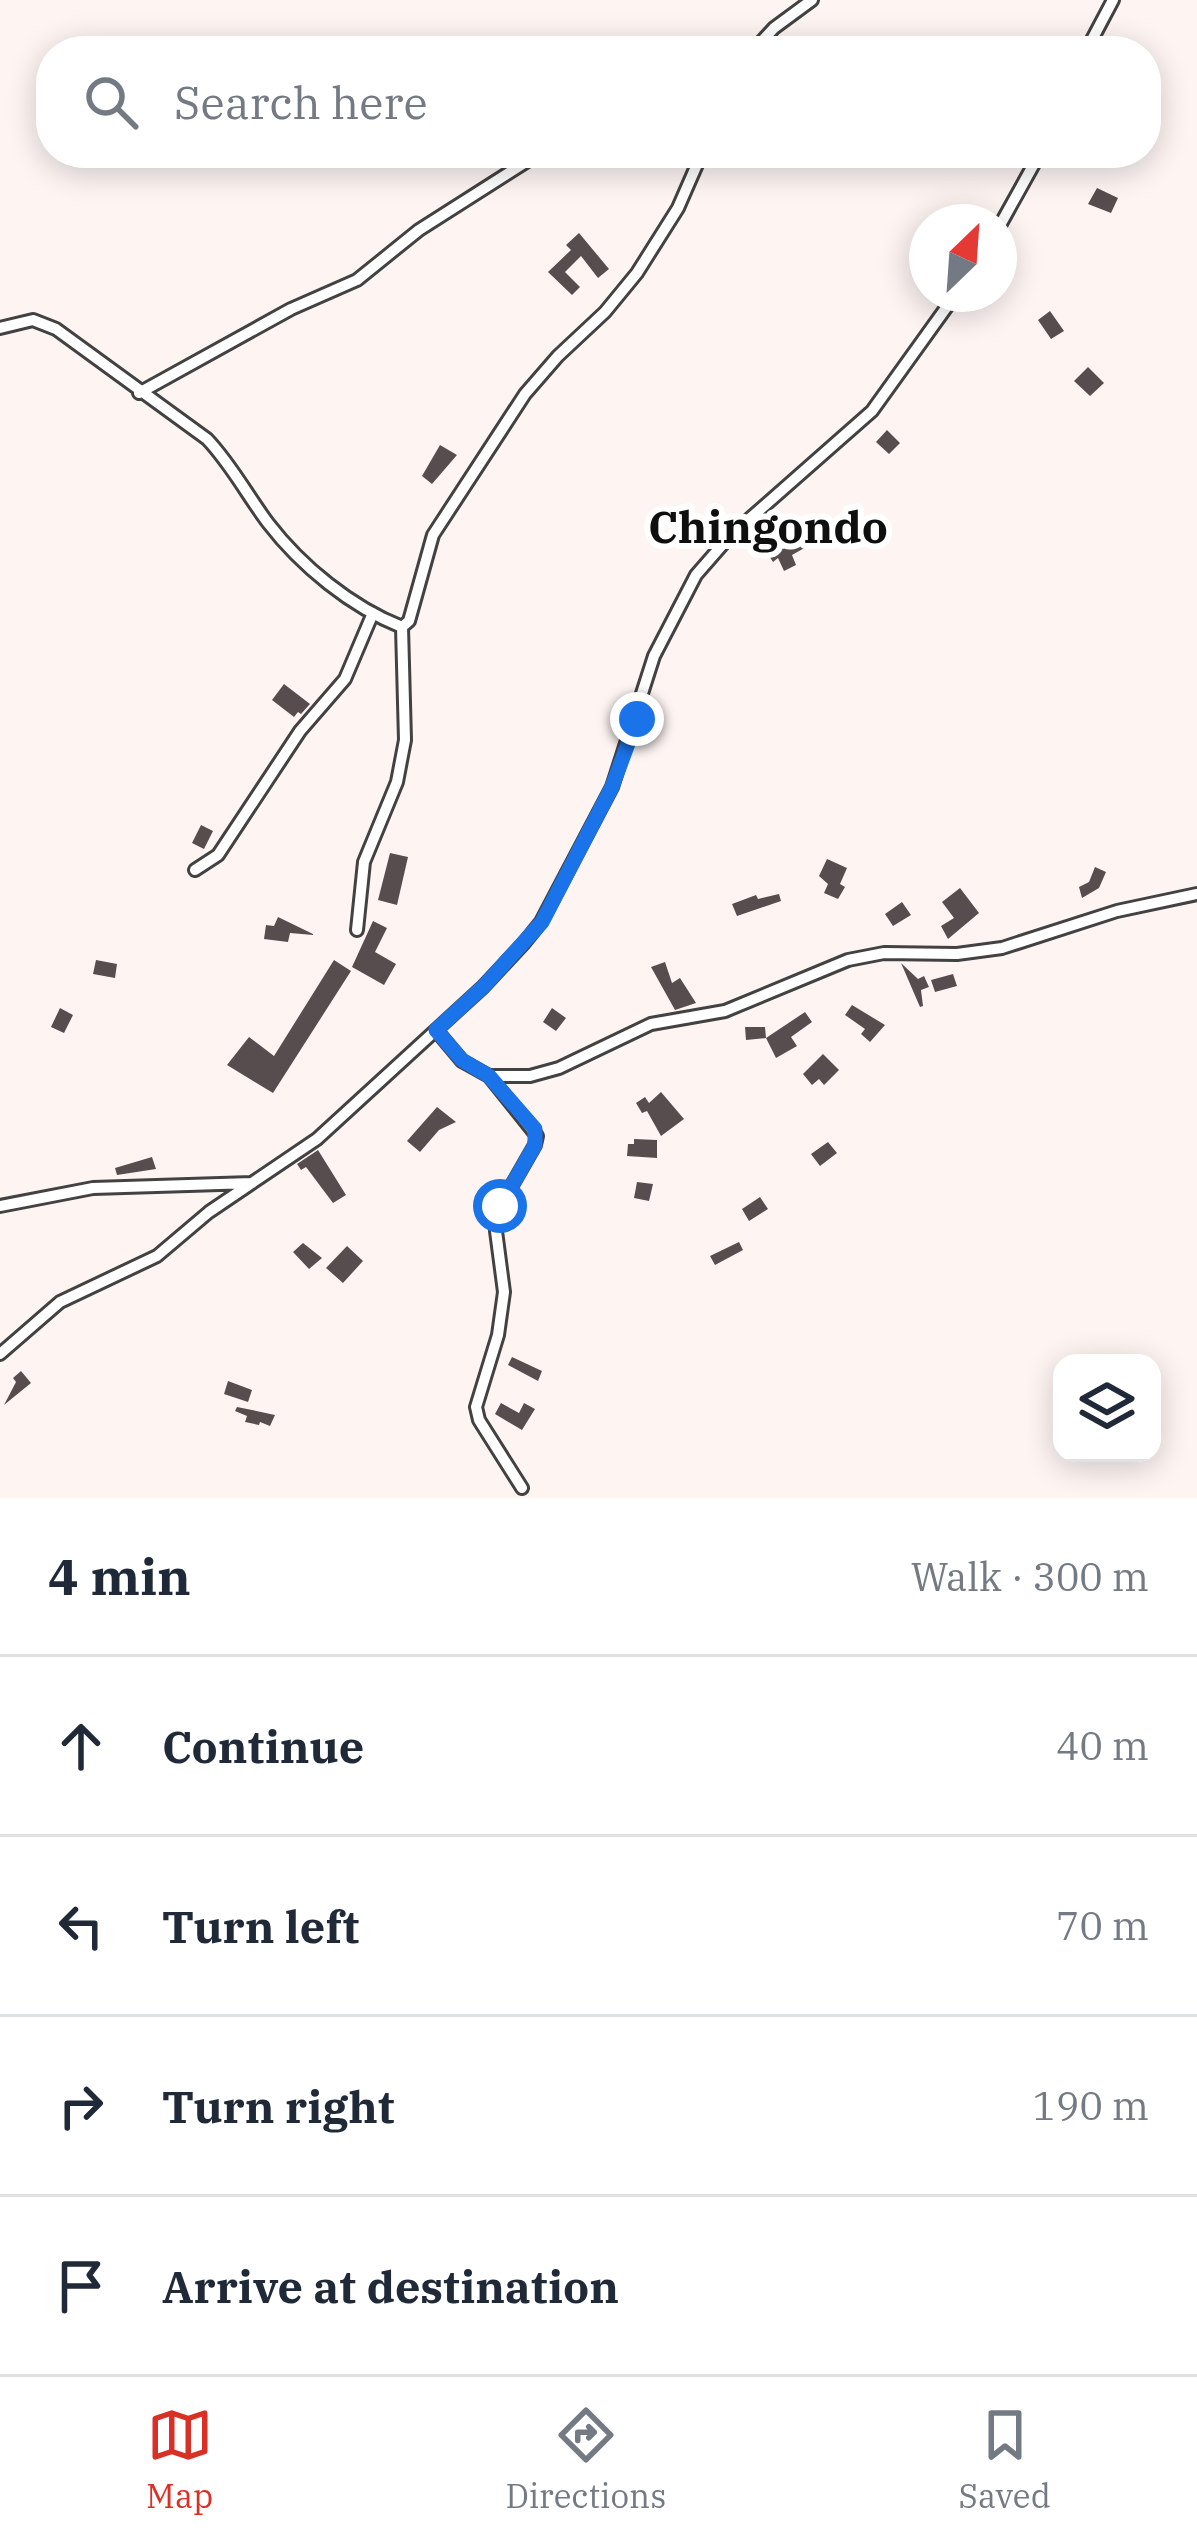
<!DOCTYPE html>
<meta charset="utf-8">
<style>
body{margin:0;font-family:"IBM Plex Serif",serif;background:#f6f6f7;color:#1f2937}
.controls{position:absolute;right:36px;bottom:36px;display:grid;overflow:hidden;border-radius:24px;box-shadow:0 6px 30px #0003}
.controls button{width:108px;height:108px;display:grid;place-items:center;padding:0;border:0;border-bottom:3px solid #e0e1e3;background:#fff;color:#1f2937;font:60px sans-serif}
.compass{position:absolute;left:909px;top:204px;width:108px;height:108px;border-radius:50%;background:#fff;box-shadow:0 6px 30px #0003;rotate:25deg}
.stop{position:absolute;width:36px;height:36px;margin:-27px;border:9px solid #1a73e8;border-radius:50%;background:#fff}
.stop.end{background:#1a73e8;border-color:#fff;box-shadow:0 3px 12px #0008}
.list{margin:0;padding:0;list-style:none}
h2{display:flex;justify-content:space-between;align-items:center;height:156px;margin:0;padding:0 48px;font-size:51px}
h2 small{font-size:39px;font-weight:400;color:#747a83}
.list li{display:grid;grid-template-columns:78px 1fr auto;gap:36px;align-items:center;box-sizing:border-box;height:180px;padding:0 48px;border-top:3px solid #e0e1e3}
.list b{display:block;font-size:45px;white-space:nowrap}
.list em{font-size:39px;font-style:normal;color:#747a83}
.icon{flex:none;width:66px;height:66px;fill:none;stroke:currentColor;stroke-width:2;stroke-linecap:round;stroke-linejoin:round}
.map{position:relative;flex:none;width:1197px;height:1498px;overflow:hidden}
.search{position:absolute;background:#fff;box-shadow:0 6px 30px #0003;left:36px;right:36px;top:36px;height:132px;display:flex;align-items:center;gap:30px;box-sizing:border-box;padding:0 42px;border-radius:48px;color:#747a83;font-size:45px}
.sheet{height:876px;background:#fff}
nav{display:flex;justify-content:space-around;align-items:center;box-sizing:border-box;height:168px;border-top:3px solid #e0e1e3;background:#fff;font-size:33px;color:#747a83}
nav a{display:grid;justify-items:center;gap:6px}
nav .on{color:#d93025}
.map>svg:first-child{display:block}
</style>
<div class="map">
<svg width="1197" height="1498" viewBox="0 0 1197 1498">
<rect width="100%" height="100%" fill="#fef5f3"/>
<path fill="#574d4e" d="M1097 188 1118 198 1111 213 1088 204Z
M579 233 609 269 598 278 581 256 565 272 580 287 572 295 548 272 571 250 566 245Z
M1050 311 1064 331 1051 339 1038 320Z
M1088 367 1104 383 1090 396 1074 381Z
M887 430 900 443 889 454 876 442Z
M440 445 457 455 432 484 422 476Z
M803 537 808 546 792 555 796 565 784 571 778 558 773 562 766 551 779 543 783 549Z
M284 684 310 704 301 714 298 712 294 717 272 700Z
M201 825 213 831 204 849 192 843Z
M390 853 408 857 397 905 378 900Z
M827 859 847 868 840 884 845 887 838 899 824 893 828 884 819 876Z
M1095 867 1106 872 1099 888 1082 898 1079 887 1089 882Z
M960 888 979 913 948 939 941 926 954 918 942 902Z
M779 894 781 901 737 916 732 904 756 895 758 899Z
M902 902 911 915 893 926 885 914Z
M278 917 313 934V935L290 933 288 942 264 939 266 925 274 926Z
M373 921 387 928 375 952 396 964 384 985 352 967Z
M96 960 117 964 115 978 93 974Z
M334 960 351 971 273 1093 227 1065 249 1037 274 1056Z
M665 962 672 983 680 978 696 1003 675 1010 651 967Z
M901 963 918 979 924 976 929 987 921 990 923 1006 920 1007Z
M953 974 957 986 935 992 931 980Z
M852 1005 885 1025 870 1042 861 1034 865 1029 845 1015Z
M60 1008 73 1015 64 1033 51 1027Z
M552 1008 566 1018 556 1031 543 1022Z
M805 1012 812 1022 791 1037 797 1046 776 1058 766 1038 746 1040 745 1027H765L766 1038Z
M823 1054 839 1070 824 1085 819 1079 812 1085 803 1074Z
M661 1092 684 1119 661 1136 647 1111 642 1113 636 1103 645 1097 649 1103Z
M437 1107 456 1122 439 1130 420 1152 407 1141Z
M634 1139 657 1140V1158L627 1156 628 1144H634Z
M828 1142 837 1153 820 1166 811 1154Z
M318 1150 346 1195 333 1203 306 1167 301 1170 297 1164Z
M152 1157 156 1169 117 1175 115 1168Z
M637 1182 653 1184 649 1201 634 1198Z
M760 1197 768 1209 749 1221 742 1209Z
M739 1242 743 1250 715 1265 710 1256Z
M303 1243 322 1258 309 1269 293 1252Z
M347 1246 363 1261 343 1283 326 1268Z
M512 1357 542 1371 538 1381 508 1365Z
M21 1371 31 1383 4 1405 16 1382 13 1378Z
M228 1381 252 1390 248 1402 224 1394Z
M501 1403 519 1413 524 1403 535 1409 522 1430 495 1414Z
M237 1407 252 1410 275 1415 270 1426 260 1422 259 1425 245 1422 247 1416 235 1411Z"/>
<g fill="none" stroke-linecap="round" stroke-linejoin="round">
<defs>
<path id="street" d="M753 51 774 28 812 0
M1086 51 1113 0
M999 227 1040 153
M0 328 33 320 56 329 207 439C231 464 247 495 268 523 301 566 351 607 402 627
M139 393 291 309 357 280 419 230 540 153
M195 870 218 855 300 731 345 679 373 613
M357 930 364 862 397 782 405 740 402 627 409 621 433 535 525 394 558 356 605 312 637 273 678 208 702 153
M436 1030 462 1061 489 1076H530L559 1068 651 1024 725 1011 848 960 884 953 957 954 1002 948 1117 911 1197 894
M489 1076 537 1136 535 1145 500 1206 496 1231 504 1292 498 1335 476 1407 479 1420 522 1488
M0 1206 93 1188 252 1183
M0 1354 60 1302 157 1256 209 1212 317 1139 483 987 524 943 541 922 612 787 654 656 696 575 730 536 872 411 956 294"/>
</defs>
<use href="#street" stroke="#424242" stroke-width="16"/>
<use href="#street" stroke="#fff" stroke-width="10"/>
</g>
<g fill="none" stroke-linecap="round" stroke-linejoin="round">
<path stroke="#1a73e8" stroke-width="15" d="M500 1206 535 1145V1129L489 1076 462 1060 436 1030 483 987 542 922 612 787 637 719"/>
</g>
<g text-anchor="middle" stroke-width="12" stroke-linejoin="round" paint-order="stroke">
<g font-size="45" font-weight="bold" fill="#0f0f0f" stroke="#fff">
<text x="768" y="543">Chingondo</text>
</g>
</g>
</svg>
<div class="controls">
<button><svg class="icon" aria-label="layers" viewBox="0 0 24 24"><path d="M12 4l9 5-9 5-9-5zM3 14l9 5 9-5"/></svg></button>
</div>
<svg class="compass" viewBox="-18 -18 36 36"><path d="M0-13l5 13h-10z" fill="#e53935"/><path d="M0 13l5-13h-10z" fill="#747a83"/></svg>
<div class="stop" style="left:500px;top:1206px"></div>
<div class="stop end" style="left:637px;top:719px"></div>
<div class="search"><svg class="icon" aria-label="search" viewBox="0 0 24 24"><circle cx="10" cy="10" r="6"/><path d="M15 15l6 6"/></svg>Search here</div>
</div>
<section class="sheet">
<h2>4 min<small>Walk · 300 m</small></h2>
<ul class="list">
<li><svg class="icon" aria-label="ahead" viewBox="0 0 24 24"><path d="M12 20V5M6 11l6-6 6 6"/></svg><div><b>Continue</b></div><em>40 m</em></li>
<li><svg class="icon" aria-label="left" viewBox="0 0 24 24"><path d="M17 20v-9H6M10 6l-5 5 5 5"/></svg><div><b>Turn left</b></div><em>70 m</em></li>
<li><svg class="icon" aria-label="right" viewBox="0 0 24 24"><path d="M7 20v-9h11M14 6l5 5-5 5"/></svg><div><b>Turn right</b></div><em>190 m</em></li>
<li><svg class="icon" aria-label="arrive" viewBox="0 0 24 24"><path d="M6 21V4h12l-3 4 3 4H6"/></svg><div><b>Arrive at destination</b></div></li>
</ul>
</section>
<nav>
<a class="on"><svg class="icon" aria-label="map" viewBox="0 0 24 24"><path d="M3 6l6-2 6 2 6-2v14l-6 2-6-2-6 2zM9 4v14M15 6v14"/></svg>Map</a>
<a><svg class="icon" aria-label="directions" viewBox="0 0 24 24"><path d="M12 3l9 9-9 9-9-9zM9 14v-3h6M13 9l2 2-2 2"/></svg>Directions</a>
<a><svg class="icon" aria-label="saved" viewBox="0 0 24 24"><path d="M7 4h10v16l-5-4-5 4z"/></svg>Saved</a>
</nav>
